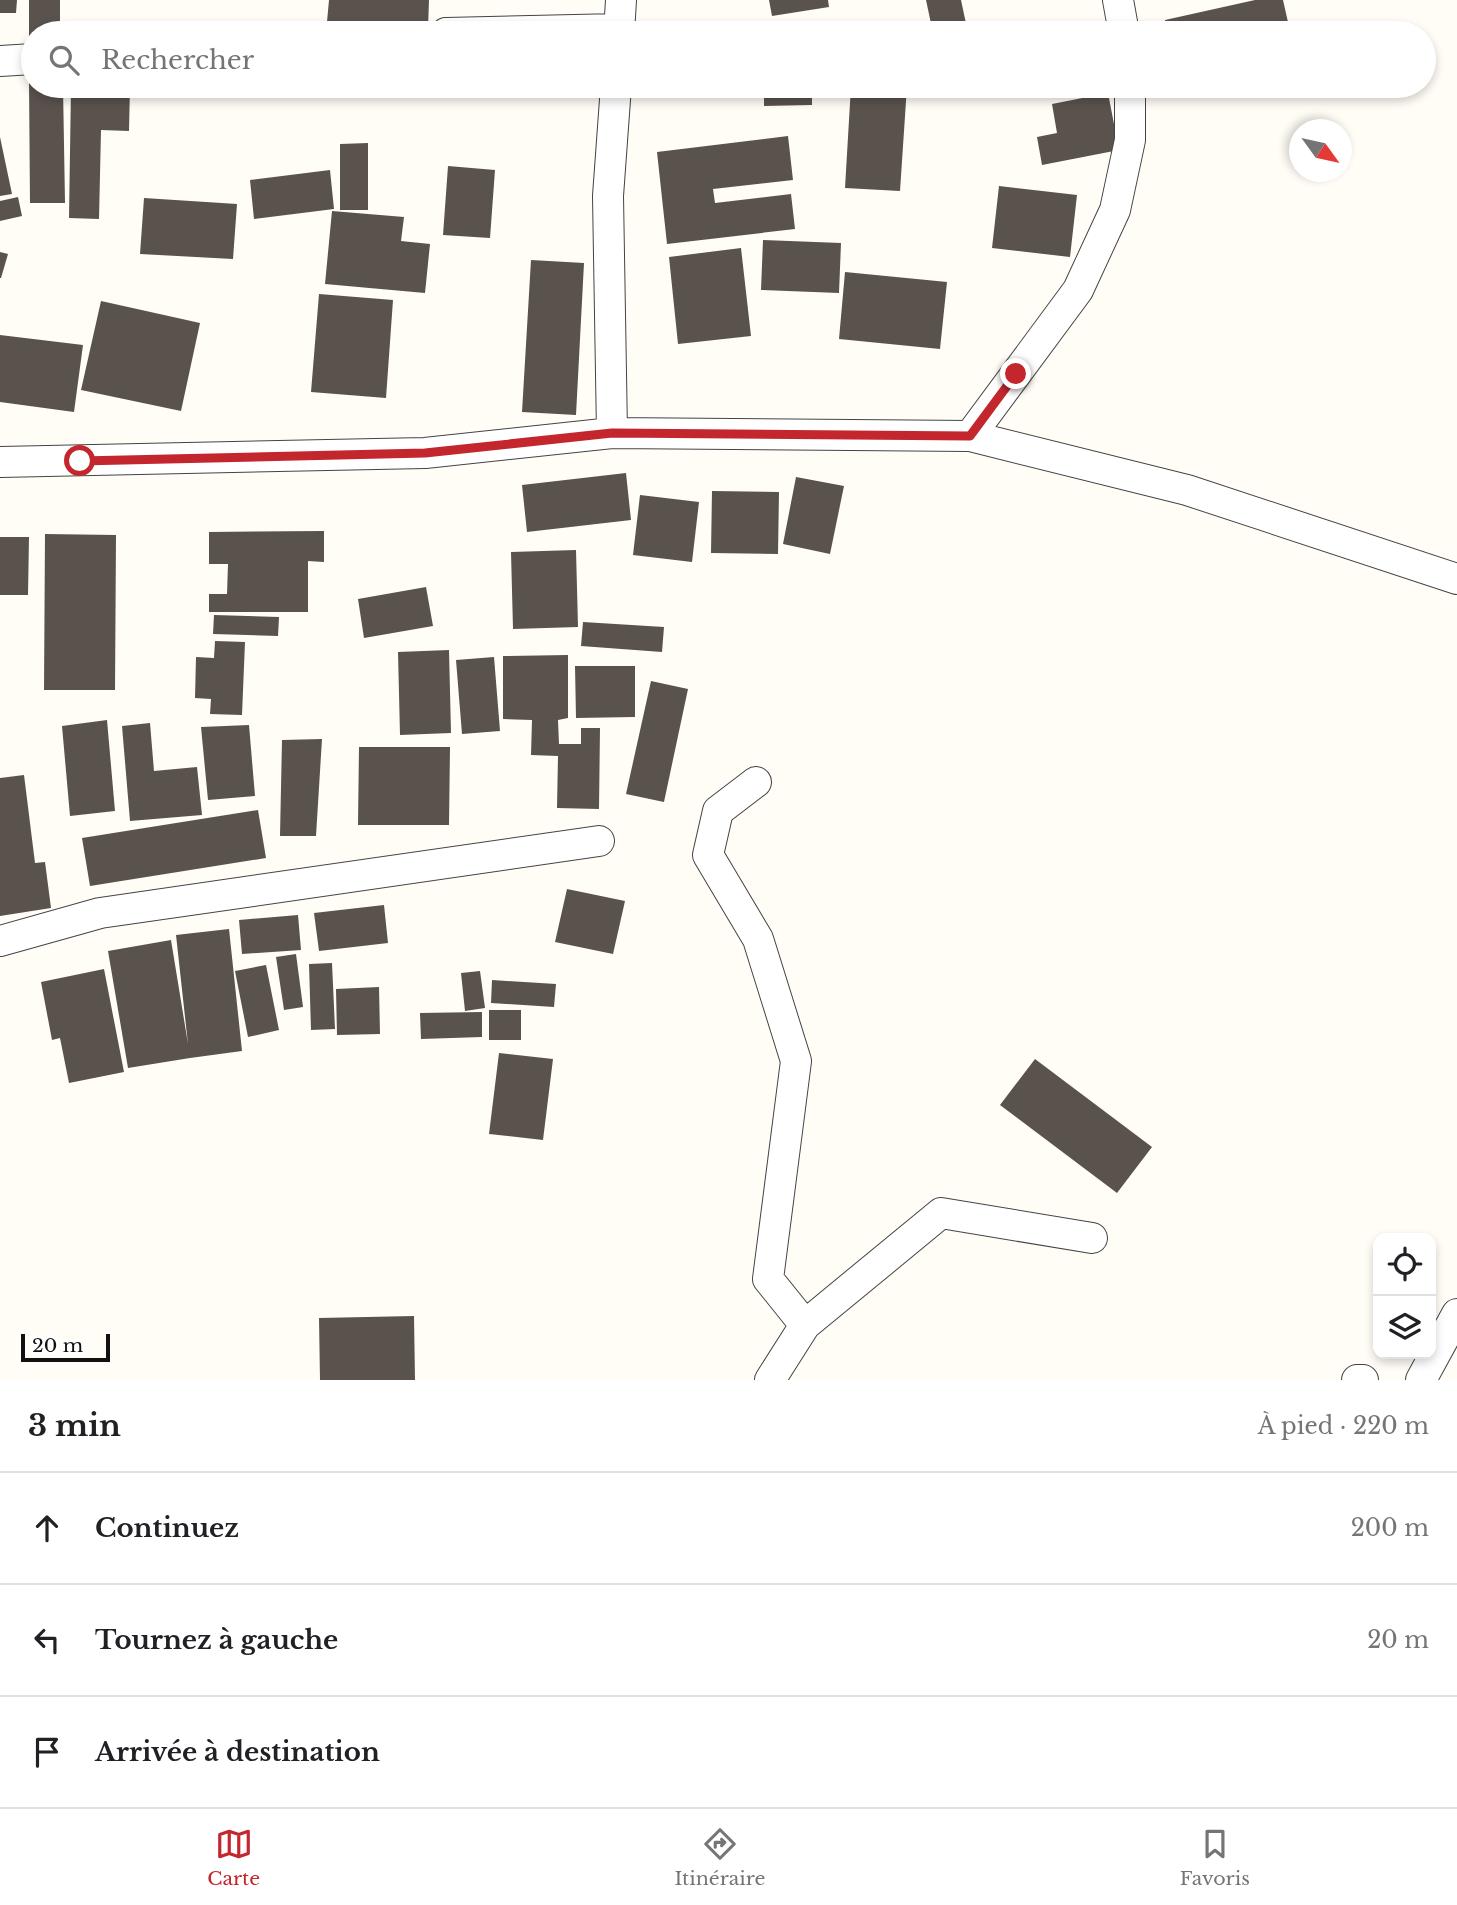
<!DOCTYPE html>
<html lang="fr">
<meta charset="utf-8">
<style>
body{margin:0;font-family:"Libre Baskerville",serif;background:#f6f6f6;color:#202124}
.controls{position:absolute;right:21px;bottom:21px;display:grid;overflow:hidden;border-radius:14px;box-shadow:0 4px 10px #0003}
.controls button{width:63px;height:63px;display:grid;place-items:center;padding:0;border:0;border-bottom:2px solid #e0e0e0;background:#fff;color:#202124;font:35px sans-serif}
.compass{position:absolute;left:1289px;top:119px;width:63px;height:63px;border-radius:50%;background:#fff;box-shadow:0 4px 10px #0003;rotate:123deg}
.scale{position:absolute;left:21px;bottom:18px;width:89px;box-sizing:border-box;padding-left:7px;border:4px solid #111;border-top:0;font-size:19px;line-height:24px;white-space:nowrap;color:#111;-webkit-text-stroke:5px #fff;paint-order:stroke}
.stop{position:absolute;width:21px;height:21px;margin:-16px;border:5px solid #c4262e;border-radius:50%;background:#fff}
.stop.end{background:#c4262e;border-color:#fff;box-shadow:0 2px 7px #0008}
.list{margin:0;padding:0;list-style:none}
h2{display:flex;justify-content:space-between;align-items:center;height:91px;margin:0;padding:0 28px;font-size:30px}
h2 small{font-size:23px;font-weight:400;color:#757577}
.list li{display:grid;grid-template-columns:46px 1fr auto;gap:21px;align-items:center;box-sizing:border-box;height:112px;padding:0 28px;border-top:2px solid #e0e0e0}
.list b{display:block;font-size:26px;white-space:nowrap}
.list em{font-size:23px;font-style:normal;color:#757577}
.icon{flex:none;width:38px;height:38px;fill:none;stroke:currentColor;stroke-width:2;stroke-linecap:round;stroke-linejoin:round}
.map{position:relative;flex:none;width:1457px;height:1380px;overflow:hidden}
.search{position:absolute;background:#fff;box-shadow:0 4px 10px #0003;left:21px;right:21px;top:21px;height:77px;display:flex;align-items:center;gap:18px;box-sizing:border-box;padding:0 24px;border-radius:38px;color:#757577;font-size:26px}
.sheet{height:427px;background:#fff}
nav{display:flex;justify-content:space-around;align-items:center;box-sizing:border-box;height:98px;border-top:2px solid #e0e0e0;background:#fff;font-size:19px;color:#757577}
nav a{display:grid;justify-items:center;gap:4px}
nav .on{color:#c4262e}
.map>svg:first-child{display:block}
</style>
<div class="map">
<svg width="1457" height="1380" viewBox="0 0 1457 1380">
<rect width="100%" height="100%" fill="#fffdf5"/>
<path fill="#5a524d" d="M0 0H17L16 13H0Z
M29 0H60V33H33V36H29Z
M329 0H429L428 29 327 22Z
M769 0H828L829 7 772 16Z
M926 0H961L968 33H933Z
M1255 0H1283L1290 31 1278 33H1168L1165 20Z
M29 82H33V86H63L65 203H30Z
M71 86H130L129 131 101 130 99 219 69 218Z
M764 86H812V105L764 106Z
M851 86H907L900 191 845 188Z
M1108 93 1119 150 1042 165 1037 137 1057 133 1052 104Z
M788 136 793 180 713 189 715 203 791 194 795 229 667 244 657 152Z
M0 137 12 194 0 196Z
M368 143V210H340V144Z
M448 166 495 170 490 238 443 235Z
M330 170 334 209 254 219 250 180Z
M999 186 1077 195 1070 257 992 248Z
M18 197 22 216 0 221V201Z
M144 198 237 204 233 259 140 254Z
M332 211 404 217 401 241 430 244 425 293 325 284Z
M763 240 841 243 839 293 761 290Z
M741 248 751 336 678 344 669 257Z
M0 252 8 254 1 278H0Z
M531 260 584 263 576 415 522 412Z
M845 272 947 282 940 349 839 339Z
M319 294 393 300 386 398 311 392Z
M101 301 200 323 181 411 81 390Z
M0 335 83 345 74 412 0 402Z
M626 473 631 520 527 532 522 485Z
M796 477 844 486 830 554 783 544Z
M712 491 779 492 778 554 711 553Z
M640 495 699 502 692 562 633 555Z
M324 531V562L308 561V612H209V594H227L228 564H209V532Z
M45 534 116 535 115 690H44Z
M0 537H29L28 595H0Z
M576 550 578 627 513 629 511 552Z
M426 587 433 626 364 638 358 599Z
M214 615 279 617 278 636 213 634Z
M583 622 664 627 662 652 581 646Z
M215 641 245 642 242 715 210 714 211 699 195 698 196 657 214 658Z
M449 650 451 733 400 735 398 652Z
M568 655V718L558 720 559 744H581V728H600L599 809 557 808 558 756 531 755 532 720 503 719V656Z
M494 657 500 731 462 734 456 660Z
M575 666H635V717L576 718Z
M651 681 688 689 664 802 626 794Z
M107 720 115 811 70 816 62 726Z
M150 723 154 771 197 767 202 815 130 821 122 726Z
M249 725 255 796 208 800 201 727Z
M322 739 316 836H280L282 740Z
M359 747H450L449 825H358Z
M24 775 35 863 45 862 51 908 0 916V778Z
M258 810 266 858 90 886 82 838Z
M567 889 625 901 613 954 555 942Z
M384 905 388 943 319 951 314 913Z
M298 915 301 950 242 954 239 920Z
M229 929 242 1051 190 1058 128 1068 108 951 171 940 188 1044 176 935Z
M296 954 303 1007 284 1010 276 957Z
M332 963 335 1029 311 1030 309 964Z
M266 965 279 1030 248 1037 235 971Z
M104 969 124 1072 69 1083 60 1038 52 1040 41 982Z
M480 971 485 1008 465 1011 461 973Z
M492 980 556 984 554 1007 491 1003Z
M379 987 380 1034 337 1035 336 989Z
M489 1010H521V1040H489Z
M482 1012V1037L421 1039 420 1013Z
M499 1053 553 1059 543 1140 489 1134Z
M1035 1059 1152 1147 1117 1193 1000 1105Z
M414 1316 415 1380H320L319 1318Z"/>
<g fill="none" stroke-linecap="round" stroke-linejoin="round">
<defs>
<path id="minor" d="M1118 0 1124 33
M446 33 619 29
M619 33 621 0
M0 61 33 59
M612 433 608 196 616 86
M970 436 1078 290 1115 210 1130 140V86
M0 462 425 453 612 433 970 436 1187 490 1457 579
M756 782 718 811 708 855 758 939 796 1061 768 1279 805 1325
M0 941 100 913 599 841
M770 1380 805 1325 941 1213 1092 1238
M1357 1380H1363
M1421 1380 1457 1314"/>
</defs>
<use href="#minor" stroke="#444" stroke-width="32"/>
<use href="#minor" stroke="#fff" stroke-width="30"/>
</g>
<g fill="none" stroke-linecap="round" stroke-linejoin="round">
<path stroke="#c4262e" stroke-width="9" d="M80 461 425 453 612 433 970 436 1016 374"/>
</g>
</svg>
<div class="controls">
<button><svg class="icon" aria-label="locate" viewBox="0 0 24 24"><circle cx="12" cy="12" r="6"/><path d="M12 2v4M12 18v4M2 12h4M18 12h4"/></svg></button>
<button><svg class="icon" aria-label="layers" viewBox="0 0 24 24"><path d="M12 4l9 5-9 5-9-5zM3 14l9 5 9-5"/></svg></button>
</div>
<svg class="compass" viewBox="-18 -18 36 36"><path d="M0-13l5 13h-10z" fill="#e53935"/><path d="M0 13l5-13h-10z" fill="#757577"/></svg>
<div class="scale">20 m</div>
<div class="stop" style="left:80px;top:461px"></div>
<div class="stop end" style="left:1016px;top:374px"></div>
<div class="search"><svg class="icon" aria-label="search" viewBox="0 0 24 24"><circle cx="10" cy="10" r="6"/><path d="M15 15l6 6"/></svg>Rechercher</div>
</div>
<section class="sheet">
<h2>3 min<small>À pied · 220 m</small></h2>
<ul class="list">
<li><svg class="icon" aria-label="ahead" viewBox="0 0 24 24"><path d="M12 20V5M6 11l6-6 6 6"/></svg><div><b>Continuez</b></div><em>200 m</em></li>
<li><svg class="icon" aria-label="left" viewBox="0 0 24 24"><path d="M17 20v-9H6M10 6l-5 5 5 5"/></svg><div><b>Tournez à gauche</b></div><em>20 m</em></li>
<li><svg class="icon" aria-label="arrive" viewBox="0 0 24 24"><path d="M6 21V4h12l-3 4 3 4H6"/></svg><div><b>Arrivée à destination</b></div></li>
</ul>
</section>
<nav>
<a class="on"><svg class="icon" aria-label="map" viewBox="0 0 24 24"><path d="M3 6l6-2 6 2 6-2v14l-6 2-6-2-6 2zM9 4v14M15 6v14"/></svg>Carte</a>
<a><svg class="icon" aria-label="directions" viewBox="0 0 24 24"><path d="M12 3l9 9-9 9-9-9zM9 14v-3h6M13 9l2 2-2 2"/></svg>Itinéraire</a>
<a><svg class="icon" aria-label="saved" viewBox="0 0 24 24"><path d="M7 4h10v16l-5-4-5 4z"/></svg>Favoris</a>
</nav>
